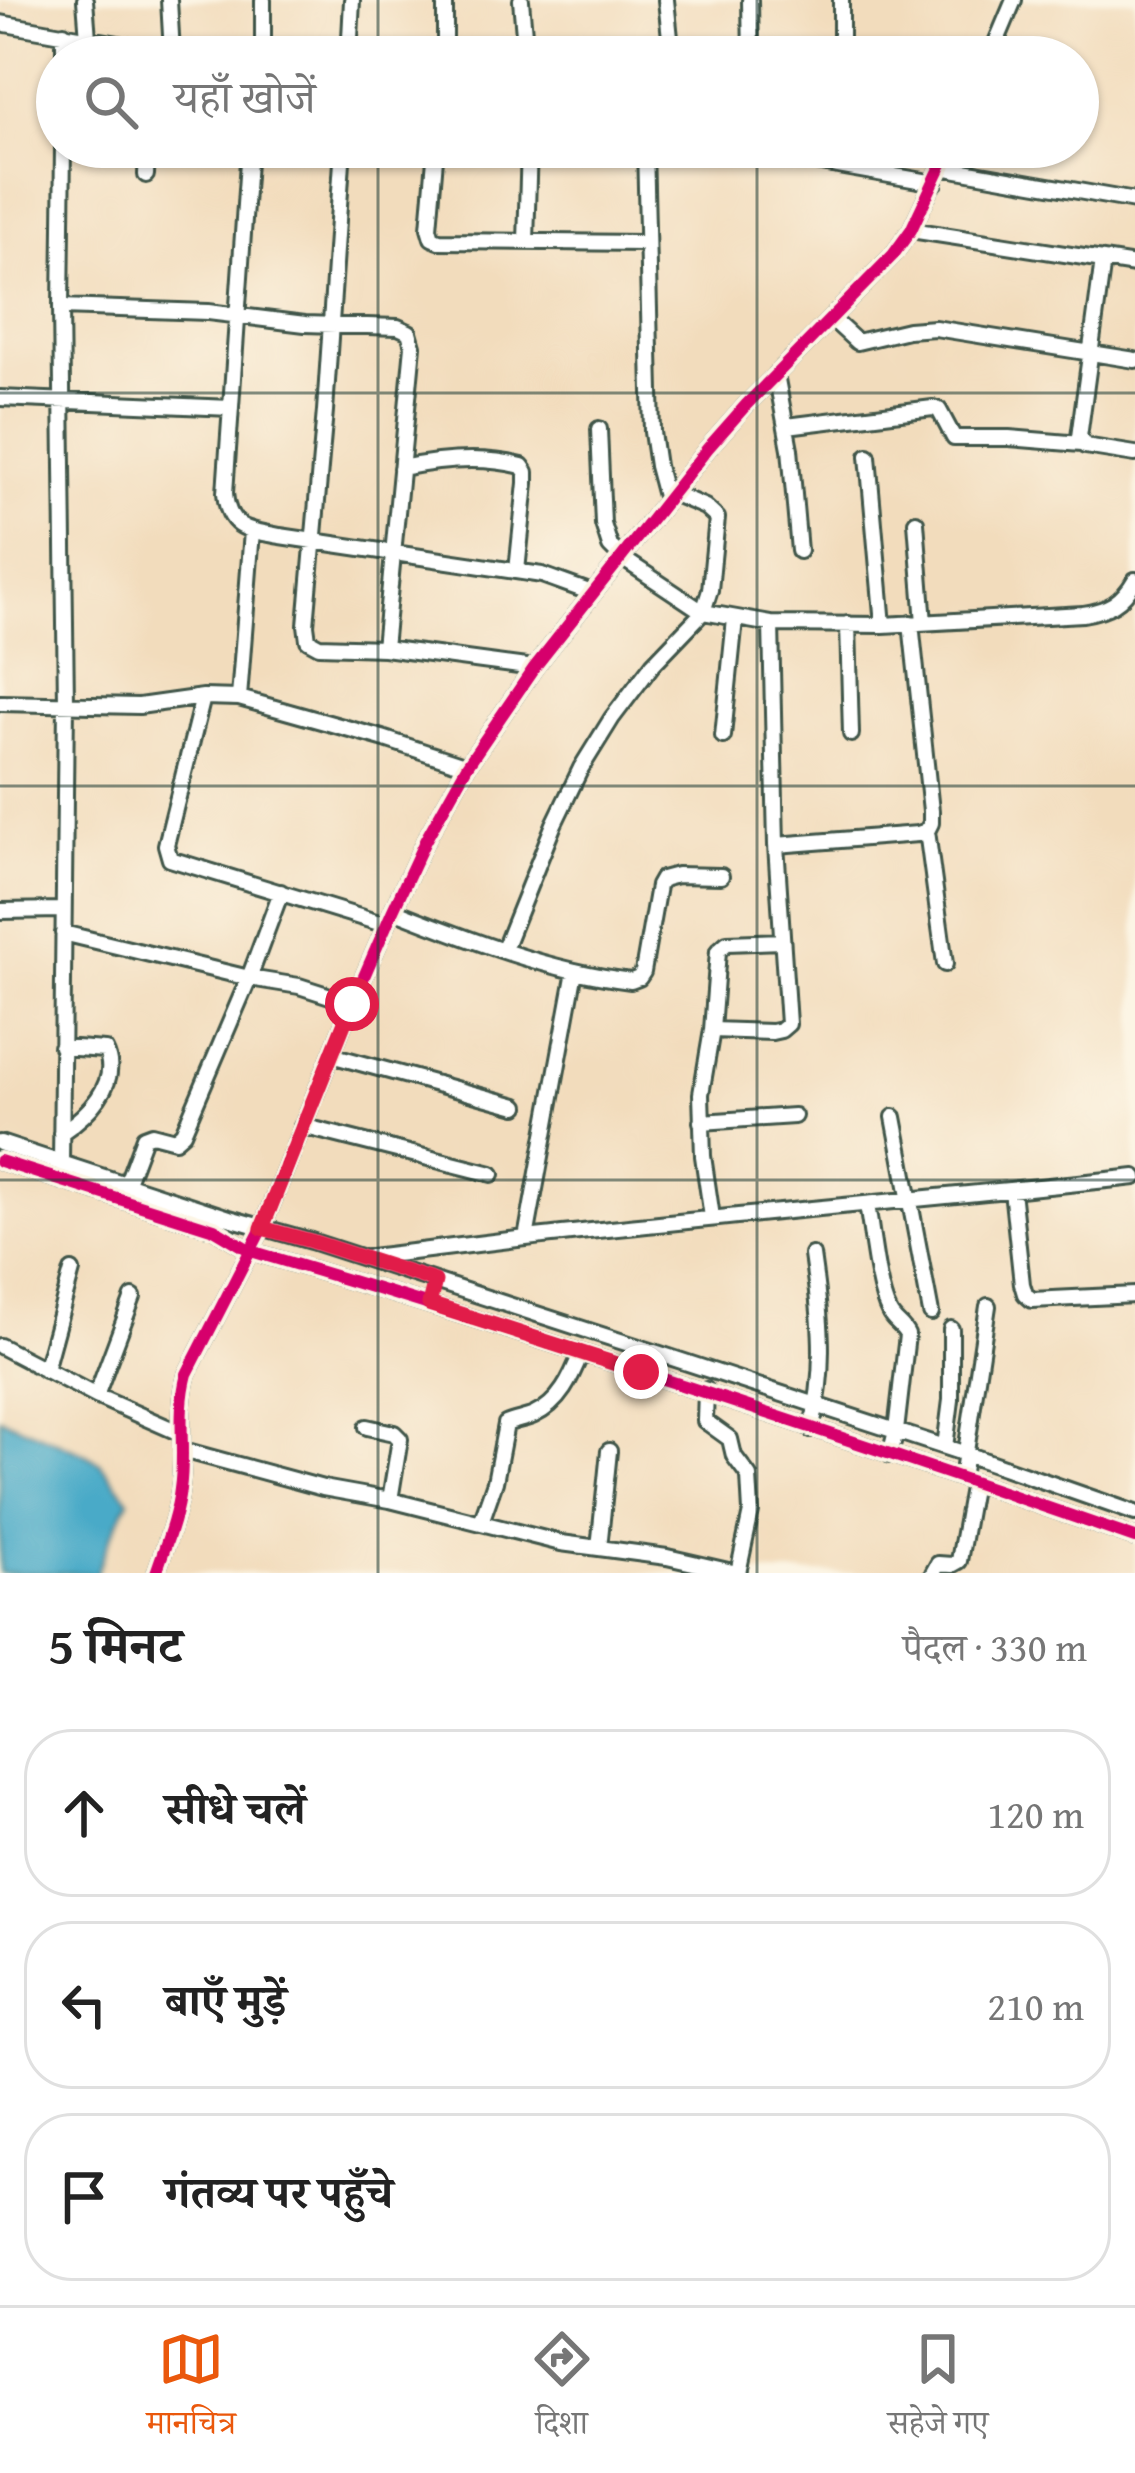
<!DOCTYPE html>
<html lang="hi">
<meta charset="utf-8">
<style>
body{margin:0;font-family:"Gentium Book Plus","Noto Serif Devanagari",serif;background:#f2f2f2;color:#222}
.stop{position:absolute;width:36px;height:36px;margin:-27px;border:9px solid #e11d48;border-radius:50%;background:#fff}
.stop.end{background:#e11d48;border-color:#fff;box-shadow:0 3px 12px #0008}
.list{margin:0;padding:0;list-style:none}
h2{display:flex;justify-content:space-between;align-items:center;height:156px;margin:0;padding:0 48px;font-size:51px}
h2 small{font-size:39px;font-weight:400;color:#767676}
.list li{display:grid;grid-template-columns:78px 1fr auto;gap:36px;align-items:center;box-sizing:border-box;height:168px;margin:0 24px 24px;padding:0 24px;border:3px solid #e0e0e0;border-radius:48px}
.list b{display:block;font-size:45px;white-space:nowrap}
.list em{font-size:39px;font-style:normal;color:#767676}
.icon{flex:none;width:66px;height:66px;fill:none;stroke:currentColor;stroke-width:2;stroke-linecap:round;stroke-linejoin:round}
.map{position:relative;flex:none;width:1135px;height:1573px;overflow:hidden}
.search{position:absolute;background:#fff;box-shadow:0 3px 9px #0004;left:36px;right:36px;top:36px;height:132px;display:flex;align-items:center;gap:30px;box-sizing:border-box;padding:0 42px;border-radius:66px;color:#767676;font-size:45px}
.sheet{height:732px;background:#fff}
nav{display:flex;justify-content:space-around;align-items:center;box-sizing:border-box;height:168px;border-top:3px solid #e0e0e0;background:#fff;font-size:33px;color:#767676}
nav a{display:grid;justify-items:center;gap:6px}
nav .on{color:#ea580c}
.map>svg:first-child{display:block}
</style>
<div class="map">
<svg width="1135" height="1573" viewBox="0 0 1135 1573">
<rect width="100%" height="100%" fill="#fcf5e5"/>
<filter id="ink" filterUnits="userSpaceOnUse"><feTurbulence type="fractalNoise" baseFrequency=".00833" numOctaves="2"/><feDisplacementMap in="SourceGraphic" scale="24" xChannelSelector="R" yChannelSelector="G"/><feConvolveMatrix kernelMatrix="1 2 1 2 8 2 1 2 1" color-interpolation-filters="sRGB"/></filter>
<filter id="wash" filterUnits="userSpaceOnUse"><feTurbulence type="fractalNoise" baseFrequency=".004" numOctaves="4" result="noise"/><feDisplacementMap in="SourceGraphic" scale="48" xChannelSelector="R" yChannelSelector="G"/><feGaussianBlur stdDeviation="2.7" result="paint"/><feColorMatrix in="noise" values="0 0 0 0 0 0 0 0 0 0 0 0 0 0 0 0 0 1.4 0 .05"/><feComposite in="paint" operator="in"/></filter>
<g filter="url(#wash)">
<rect width="100%" height="100%" fill="#f2dcbc"/>
<path fill="#48aac8" stroke="#34747e" stroke-width="3" d="M0 1418 81 1452 100 1463 129 1500 111 1536 96 1573H0Z"/>
</g>
<g filter="url(#ink)">
<g fill="none" stroke-linecap="round" stroke-linejoin="round">
<defs>
<path id="minor" d="M85 0 88 38
M169 0 172 53
M521 0 526 57
M666 0 672 57
M750 0 751 57
M841 0V57
M0 23 192 57
M64 57V33
M263 57V0
M349 57 352 0
M445 57V0
M990 57 1014 0
M249 147 225 493C228 530 249 530 280 536L542 575 592 593
M343 147 325 411 306 625 308 640 319 646 384 648 534 668
M436 147 429 228 432 238 439 241 645 243
M645 147 652 432 657 466 666 500
M730 147 935 183
M941 167 1135 201
M146 175 147 147
M911 230 1135 265
M526 241 529 147
M1103 260 1079 437 1085 446 1135 454
M61 307 208 312 305 324 398 327 409 332 413 346 384 648
M832 319 857 342 908 330 935 328 1135 360
M776 374 790 449 799 551
M0 398 231 408
M787 426 933 408 939 410 954 438H1009L1081 444
M599 429 603 524 610 546 622 558 703 612 771 624 883 625 1083 614C1108 610 1122 603 1135 580
M868 456 883 625
M401 468C439 460 484 456 522 466L526 472V483L517 571
M916 522 924 623
M848 624 851 734
M203 697 166 845 170 859 386 925
M239 698 252 531
M0 703 139 706 203 697 239 698 382 738 467 766
M723 736 735 619
M927 831 945 964
M776 845 918 834 927 831 931 823V811L911 623
M393 910C469 940 549 971 631 981L639 978 643 972 658 886 662 879 677 875 721 876
M0 911 62 910
M63 933 249 978 299 986 352 1003
M504 949 554 824 581 768 612 718 653 664 703 612 710 590 717 518 705 507 672 493
M712 1030 772 1032 781 1030 788 1024 776 845 771 624
M331 1055 517 1106
M894 1117 931 1313
M701 1122 794 1116
M302 1126 492 1174
M61 1133C85 1117 122 1083 105 1050L61 1047
M0 1143 229 1218 311 1241 648 1350 966 1454 1135 1513
M0 1161 214 1229 251 1251C548 1339 843 1436 1135 1538
M61 1164 66 703 61 307 63 147
M126 1185 144 1137 152 1134 175 1140 183 1133 249 978 281 892
M1012 1190 1022 1284 1025 1294 1032 1300 1135 1295
M867 1205C872 1232 877 1289 889 1312 894 1323 902 1324 907 1335L896 1431 890 1455
M712 1217 703 1156 701 1094 712 1030 718 951 727 943 782 941
M526 1238C729 1215 932 1199 1135 1177
M371 1257 526 1238 575 971
M0 1346 96 1396 180 1433
M45 1370 72 1271
M706 1390 705 1421 730 1439 734 1456 749 1476 751 1512 738 1573
M96 1396 133 1297
M367 1427 394 1433 400 1439 390 1500
M811 1430C827 1368 821 1317 812 1255
M945 1447 951 1400V1329
M183 1450 323 1488 390 1500 561 1543 667 1557 737 1573
M962 1478 988 1306
M481 1522 495 1482 506 1424C515 1420 525 1419 534 1415 560 1403 571 1378 581 1353
M599 1548 609 1451
M156 1573C165 1546 177 1517 180 1489 186 1449 176 1415 187 1374L262 1228 345 1020 393 910 425 841 467 766 534 668 708 448 746 405 893 255 911 230 950 147
M933 1573 938 1564 952 1565 959 1561 973 1482"/>
</defs>
<use href="#minor" stroke="#3f5548" stroke-width="20"/>
<use href="#minor" stroke="#fff" stroke-width="14"/>
<defs>
<path id="cycleway" d="M0 1161 214 1229 251 1251C548 1339 843 1436 1135 1538
M156 1573C165 1546 177 1517 180 1489 186 1449 176 1415 187 1374L262 1228 345 1020 393 910 425 841 467 766 534 668 708 448 746 405 893 255 911 230 950 147"/>
</defs>
<use href="#cycleway" stroke="#fcf5e5" stroke-width="20"/>
<use href="#cycleway" stroke="#d6006c" stroke-width="12"/>
</g>
</g>
<g fill="none" stroke-linecap="round" stroke-linejoin="round" filter="url(#ink)">
<path stroke="#e11d48" stroke-width="15" d="M352 1004 262 1228 311 1241 435 1281 429 1304 641 1372"/>
</g>
<path fill="none" stroke="#1f3d34" stroke-width="3" stroke-opacity="0.55" d="M378 0V57M757 0V57M378 147V1573M757 147V1573M0 393H1135M0 786H1135M0 1180H1135"/>
</svg>
<div class="stop" style="left:352px;top:1004px"></div>
<div class="stop end" style="left:641px;top:1372px"></div>
<div class="search"><svg class="icon" aria-label="search" viewBox="0 0 24 24"><circle cx="10" cy="10" r="6"/><path d="M15 15l6 6"/></svg>यहाँ खोजें</div>
</div>
<section class="sheet">
<h2>5 मिनट<small>पैदल · 330 m</small></h2>
<ul class="list">
<li><svg class="icon" aria-label="ahead" viewBox="0 0 24 24"><path d="M12 20V5M6 11l6-6 6 6"/></svg><div><b>सीधे चलें</b></div><em>120 m</em></li>
<li><svg class="icon" aria-label="left" viewBox="0 0 24 24"><path d="M17 20v-9H6M10 6l-5 5 5 5"/></svg><div><b>बाएँ मुड़ें</b></div><em>210 m</em></li>
<li><svg class="icon" aria-label="arrive" viewBox="0 0 24 24"><path d="M6 21V4h12l-3 4 3 4H6"/></svg><div><b>गंतव्य पर पहुँचे</b></div></li>
</ul>
</section>
<nav>
<a class="on"><svg class="icon" aria-label="map" viewBox="0 0 24 24"><path d="M3 6l6-2 6 2 6-2v14l-6 2-6-2-6 2zM9 4v14M15 6v14"/></svg>मानचित्र</a>
<a><svg class="icon" aria-label="directions" viewBox="0 0 24 24"><path d="M12 3l9 9-9 9-9-9zM9 14v-3h6M13 9l2 2-2 2"/></svg>दिशा</a>
<a><svg class="icon" aria-label="saved" viewBox="0 0 24 24"><path d="M7 4h10v16l-5-4-5 4z"/></svg>सहेजे गए</a>
</nav>
